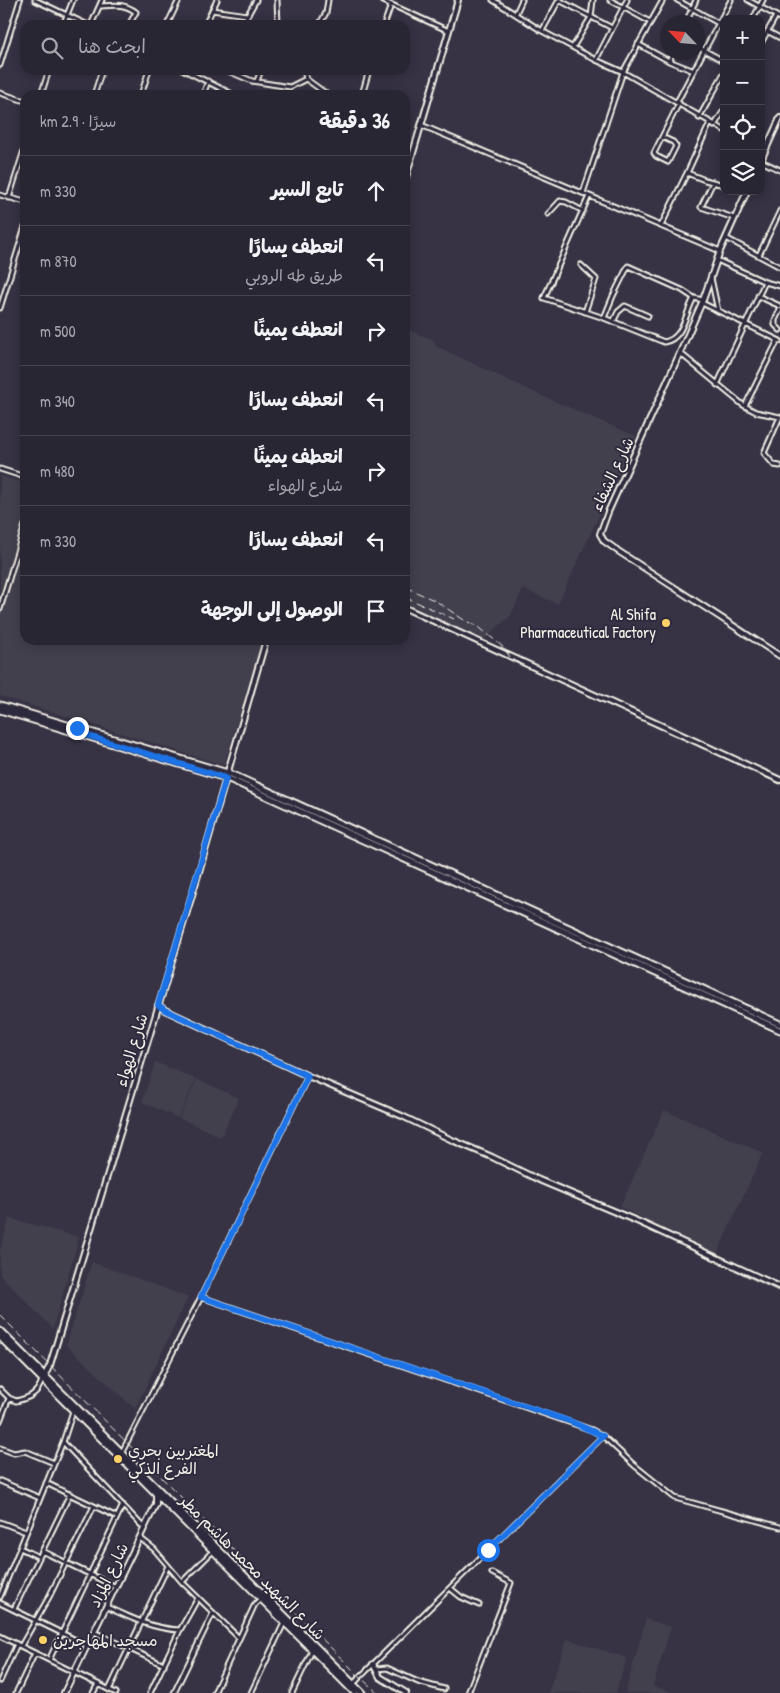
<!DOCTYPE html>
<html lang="ar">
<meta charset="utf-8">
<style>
body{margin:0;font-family:"Patrick Hand","Playpen Sans Arabic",sans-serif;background:#312e3b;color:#f1f3f6;direction:rtl}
.controls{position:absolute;right:15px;top:15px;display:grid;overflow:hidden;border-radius:10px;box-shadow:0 2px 12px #0003}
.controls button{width:45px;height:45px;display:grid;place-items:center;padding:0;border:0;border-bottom:1px solid #45434e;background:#292633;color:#f1f3f6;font:25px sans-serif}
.compass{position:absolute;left:660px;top:15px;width:45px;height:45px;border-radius:50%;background:#292633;box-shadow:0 2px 12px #0003;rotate:296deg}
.stop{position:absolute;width:15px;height:15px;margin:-11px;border:4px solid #1a73e8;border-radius:50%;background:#fff}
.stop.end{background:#1a73e8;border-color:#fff;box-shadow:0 1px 5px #0008}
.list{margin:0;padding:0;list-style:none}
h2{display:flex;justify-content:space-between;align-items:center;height:65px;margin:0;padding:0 20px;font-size:21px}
h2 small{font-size:16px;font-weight:400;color:#a5a5ac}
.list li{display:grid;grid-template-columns:32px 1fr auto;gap:15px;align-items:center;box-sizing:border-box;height:70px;padding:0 20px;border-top:1px solid #45434e}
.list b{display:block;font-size:19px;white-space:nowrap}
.list p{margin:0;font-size:16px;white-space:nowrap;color:#a5a5ac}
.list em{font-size:16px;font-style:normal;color:#a5a5ac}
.icon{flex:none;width:28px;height:28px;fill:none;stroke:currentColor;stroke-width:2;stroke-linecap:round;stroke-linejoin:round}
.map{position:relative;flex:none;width:780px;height:1693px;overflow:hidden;direction:ltr}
.search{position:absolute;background:#292633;box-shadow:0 2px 12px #0003;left:20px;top:20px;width:390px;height:55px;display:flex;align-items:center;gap:12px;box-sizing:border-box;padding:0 18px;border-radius:15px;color:#a5a5ac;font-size:19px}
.panel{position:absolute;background:#292633;box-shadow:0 2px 12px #0003;left:20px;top:90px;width:390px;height:555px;border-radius:15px;direction:rtl}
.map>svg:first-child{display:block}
</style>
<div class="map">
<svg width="780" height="1693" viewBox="0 0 780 1693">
<rect width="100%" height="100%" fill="#373244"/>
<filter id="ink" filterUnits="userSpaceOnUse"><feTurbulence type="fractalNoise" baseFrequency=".02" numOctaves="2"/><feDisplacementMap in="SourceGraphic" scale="10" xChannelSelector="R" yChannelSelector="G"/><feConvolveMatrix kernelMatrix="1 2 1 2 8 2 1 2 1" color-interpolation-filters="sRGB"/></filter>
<g filter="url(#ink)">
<path fill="#433f4e" d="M405 329 434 340 436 346 540 395 636 436 558 604 523 589 511 615 484 640 405 604Z
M0 476 25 483V640H262L224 765 0 696Z
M155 1062 196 1079 178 1118 142 1102Z
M197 1079 239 1098 221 1137 179 1118Z
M664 1110 763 1153 717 1254 620 1207Z
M9 1218 79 1237 53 1329 0 1275V1250Z
M92 1262 188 1297 135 1409 66 1345Z
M646 1619 671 1627 653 1686 676 1693H625Z
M567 1639 627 1658 616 1693H548Z"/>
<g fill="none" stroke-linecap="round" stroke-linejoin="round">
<path stroke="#a6a2a4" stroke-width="1" d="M625 1218 780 1292"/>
<defs>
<path id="minor" d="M35 0 88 25
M277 0 278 25
M381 0 449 31
M493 0 542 31 596 60 623 72 724 130
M559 0 612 28
M610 0 650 22
M677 0 718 23
M748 0 780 18
M100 6C114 5 124 3 136 12L129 25
M212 10 247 15
M516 13 522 0
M753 19 763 0
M686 22 696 0
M63 25 73 0
M91 25 102 0
M167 25 179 0
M205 25 217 0
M242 25 256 0
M319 25 326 13 328 0
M384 25 391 5
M542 31 559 0
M767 31 780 38
M761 43 776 16
M638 44 669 61 694 71
M573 47 591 17 593 0
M698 47 724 61
M596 60 627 0
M669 61 673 52
M0 65 20 0
M184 70 234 95
M226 70 252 81 290 87 306 79
M304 70 306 79 328 95
M257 81 261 70
M0 93 25 101
M41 95 49 70
M94 95 102 70
M141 95 149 70
M203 95 208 81
M362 95 369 70
M677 102 731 0
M699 118 724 73
M421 125 720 251
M714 126 724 110
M662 137 673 142 676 146 668 162 656 156 654 153 679 103
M761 161 780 170
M687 173 705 180 724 185
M713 182 701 207 734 218
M583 193 623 72 663 0
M0 195 25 202
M589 196 544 298 604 318 664 342C684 339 685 313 694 298L703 300
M9 198 25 147
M548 214 560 201 566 202 583 211
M661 226 687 173 710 123
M726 238 780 267
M759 255 780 211
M717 260 765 282 780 286
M581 265 596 279 585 312
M711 278 718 311
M758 296 780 306
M702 303 780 341
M0 308 25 227
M780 310 775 320V325L780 330
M604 318 613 296 628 266 682 290 694 298
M613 322 618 312 625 306 648 316
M680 353 743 405 756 412 780 417 764 453 774 465 780 466
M717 385 765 282
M745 406 778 340
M0 469 25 477
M0 609 25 525
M201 1297 592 1430 603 1436 634 1465 675 1498 780 1527
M0 1389 9 1398
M0 1421 9 1398 16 1401C29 1398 38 1394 42 1380
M63 1442 144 1528
M0 1448 14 1453 25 1451 54 1463
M122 1452 201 1297 308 1076
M0 1481 40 1498
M46 1483 117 1517
M0 1522 26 1532
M140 1538 154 1549 182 1582 239 1638
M20 1548 39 1557
M42 1551 116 1587
M182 1582 213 1551
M450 1588 461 1597 479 1605
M0 1597 63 1442 73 1411
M0 1603 88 1646
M107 1607C131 1618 153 1629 180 1630
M14 1609 70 1494
M94 1632 164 1665
M0 1636 116 1693
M21 1646 49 1597 94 1506
M49 1660 123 1505
M377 1669 387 1668 418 1682 444 1689
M0 1681 17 1644
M353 1684 603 1436
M109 1690 168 1566
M16 1693 35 1653
M93 1693 98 1684
M150 1693 180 1630 198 1598
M174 1693 213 1613
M214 1693 255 1604 261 1599
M251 1693 284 1623
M292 1693 312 1651
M468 1693 511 1583 492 1573"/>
<path id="tertiary" d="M761 160 780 118
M405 180 458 0
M747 191 720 251 703 300 675 364 608 512 600 534 604 541 618 551 780 656
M405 608 780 780
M158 1005 165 1010 308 1076 402 1116 452 1140 492 1157 539 1180 639 1222 780 1287
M44 1377 50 1365 198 875 266 640
M373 1664 380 1677 406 1693
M64 1693 156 1504V1495"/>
<path id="primary" d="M0 705 231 774 780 1024
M0 710 229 779 780 1030
M0 1331 362 1693
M0 1337 355 1693"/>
</defs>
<use href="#minor" stroke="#f4f1e8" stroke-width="7"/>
<use href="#tertiary" stroke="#f4f1e8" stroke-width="8"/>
<use href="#primary" stroke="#f4f1e8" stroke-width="9"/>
<use href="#minor" stroke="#2f2a3d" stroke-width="3"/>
<use href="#tertiary" stroke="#2f2a3d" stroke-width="4"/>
<use href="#primary" stroke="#2f2a3d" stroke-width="5"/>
<path stroke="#f4f1e8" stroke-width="1" stroke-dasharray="8 4" stroke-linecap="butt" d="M405 587 436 601 464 620 480 628 503 647 510 657 522 665 780 784
M405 597 454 619
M0 1315 360 1677 378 1693"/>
</g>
</g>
<g fill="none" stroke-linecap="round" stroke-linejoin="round" filter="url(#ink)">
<path stroke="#1a73e8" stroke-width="6" d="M77 728 76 732 226 778 158 1005 165 1010 308 1076 201 1297 572 1422 603 1436 488 1550"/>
</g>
<g fill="#ffd166" stroke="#2f2a3d" stroke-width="2">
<circle cx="666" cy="623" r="5"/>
<circle cx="118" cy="1459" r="5"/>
<circle cx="43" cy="1640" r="5"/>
</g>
<g text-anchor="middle" stroke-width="4" stroke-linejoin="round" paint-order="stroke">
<g font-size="16" fill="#f4f1e8" stroke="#2f2a3d">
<text transform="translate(612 474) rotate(-65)" y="6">شارع الشفاء</text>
<text transform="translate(131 1050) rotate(-73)" y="6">شارع الهواء</text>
<text transform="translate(253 1567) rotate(45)" y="6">شارع الشهيد محمد هاشم مطر</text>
<text transform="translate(108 1575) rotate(-64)" y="6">شارع المزاد</text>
</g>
<g font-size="16" fill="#f4f1e8" stroke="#2f2a3d" text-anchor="start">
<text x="656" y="620" text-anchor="end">Al Shifa<tspan x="656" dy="18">Pharmaceutical Factory</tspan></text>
<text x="128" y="1456">المغتربين بحري<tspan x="128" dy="18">الفرع الذكي</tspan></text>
<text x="53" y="1646">مسجد المهاجرين</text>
</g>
</g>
</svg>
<div class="controls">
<button>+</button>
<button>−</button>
<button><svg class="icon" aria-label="locate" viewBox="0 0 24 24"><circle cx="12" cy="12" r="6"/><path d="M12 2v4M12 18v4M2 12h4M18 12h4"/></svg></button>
<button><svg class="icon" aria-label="layers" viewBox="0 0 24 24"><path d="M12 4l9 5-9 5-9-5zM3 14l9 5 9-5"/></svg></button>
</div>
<svg class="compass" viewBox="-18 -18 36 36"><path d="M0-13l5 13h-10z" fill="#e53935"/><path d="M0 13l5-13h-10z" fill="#a5a5ac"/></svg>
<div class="stop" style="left:488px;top:1550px"></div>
<div class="stop end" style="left:77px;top:728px"></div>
<div class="search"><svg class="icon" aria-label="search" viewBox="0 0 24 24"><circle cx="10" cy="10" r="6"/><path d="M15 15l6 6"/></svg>ابحث هنا</div>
<section class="panel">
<h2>36 دقيقة<small>سيرًا · 2.9 km</small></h2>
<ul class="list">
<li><svg class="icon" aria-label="ahead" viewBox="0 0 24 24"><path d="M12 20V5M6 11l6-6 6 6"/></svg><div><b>تابع السير</b></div><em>330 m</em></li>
<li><svg class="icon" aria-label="left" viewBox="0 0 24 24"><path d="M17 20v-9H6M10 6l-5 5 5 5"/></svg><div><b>انعطف يسارًا</b><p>طريق طه الروبي</p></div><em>870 m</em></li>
<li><svg class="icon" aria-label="right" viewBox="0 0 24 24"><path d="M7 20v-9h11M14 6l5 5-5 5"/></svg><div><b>انعطف يمينًا</b></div><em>500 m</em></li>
<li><svg class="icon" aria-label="left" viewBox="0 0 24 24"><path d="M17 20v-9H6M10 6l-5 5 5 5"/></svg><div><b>انعطف يسارًا</b></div><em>340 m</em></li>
<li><svg class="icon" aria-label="right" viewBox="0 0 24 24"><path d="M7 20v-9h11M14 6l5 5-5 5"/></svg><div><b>انعطف يمينًا</b><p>شارع الهواء</p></div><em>480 m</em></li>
<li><svg class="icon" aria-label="left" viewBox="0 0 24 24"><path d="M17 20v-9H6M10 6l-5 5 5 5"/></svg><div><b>انعطف يسارًا</b></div><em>330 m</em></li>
<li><svg class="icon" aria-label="arrive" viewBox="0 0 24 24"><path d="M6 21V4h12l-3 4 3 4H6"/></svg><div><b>الوصول إلى الوجهة</b></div></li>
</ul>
</section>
</div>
